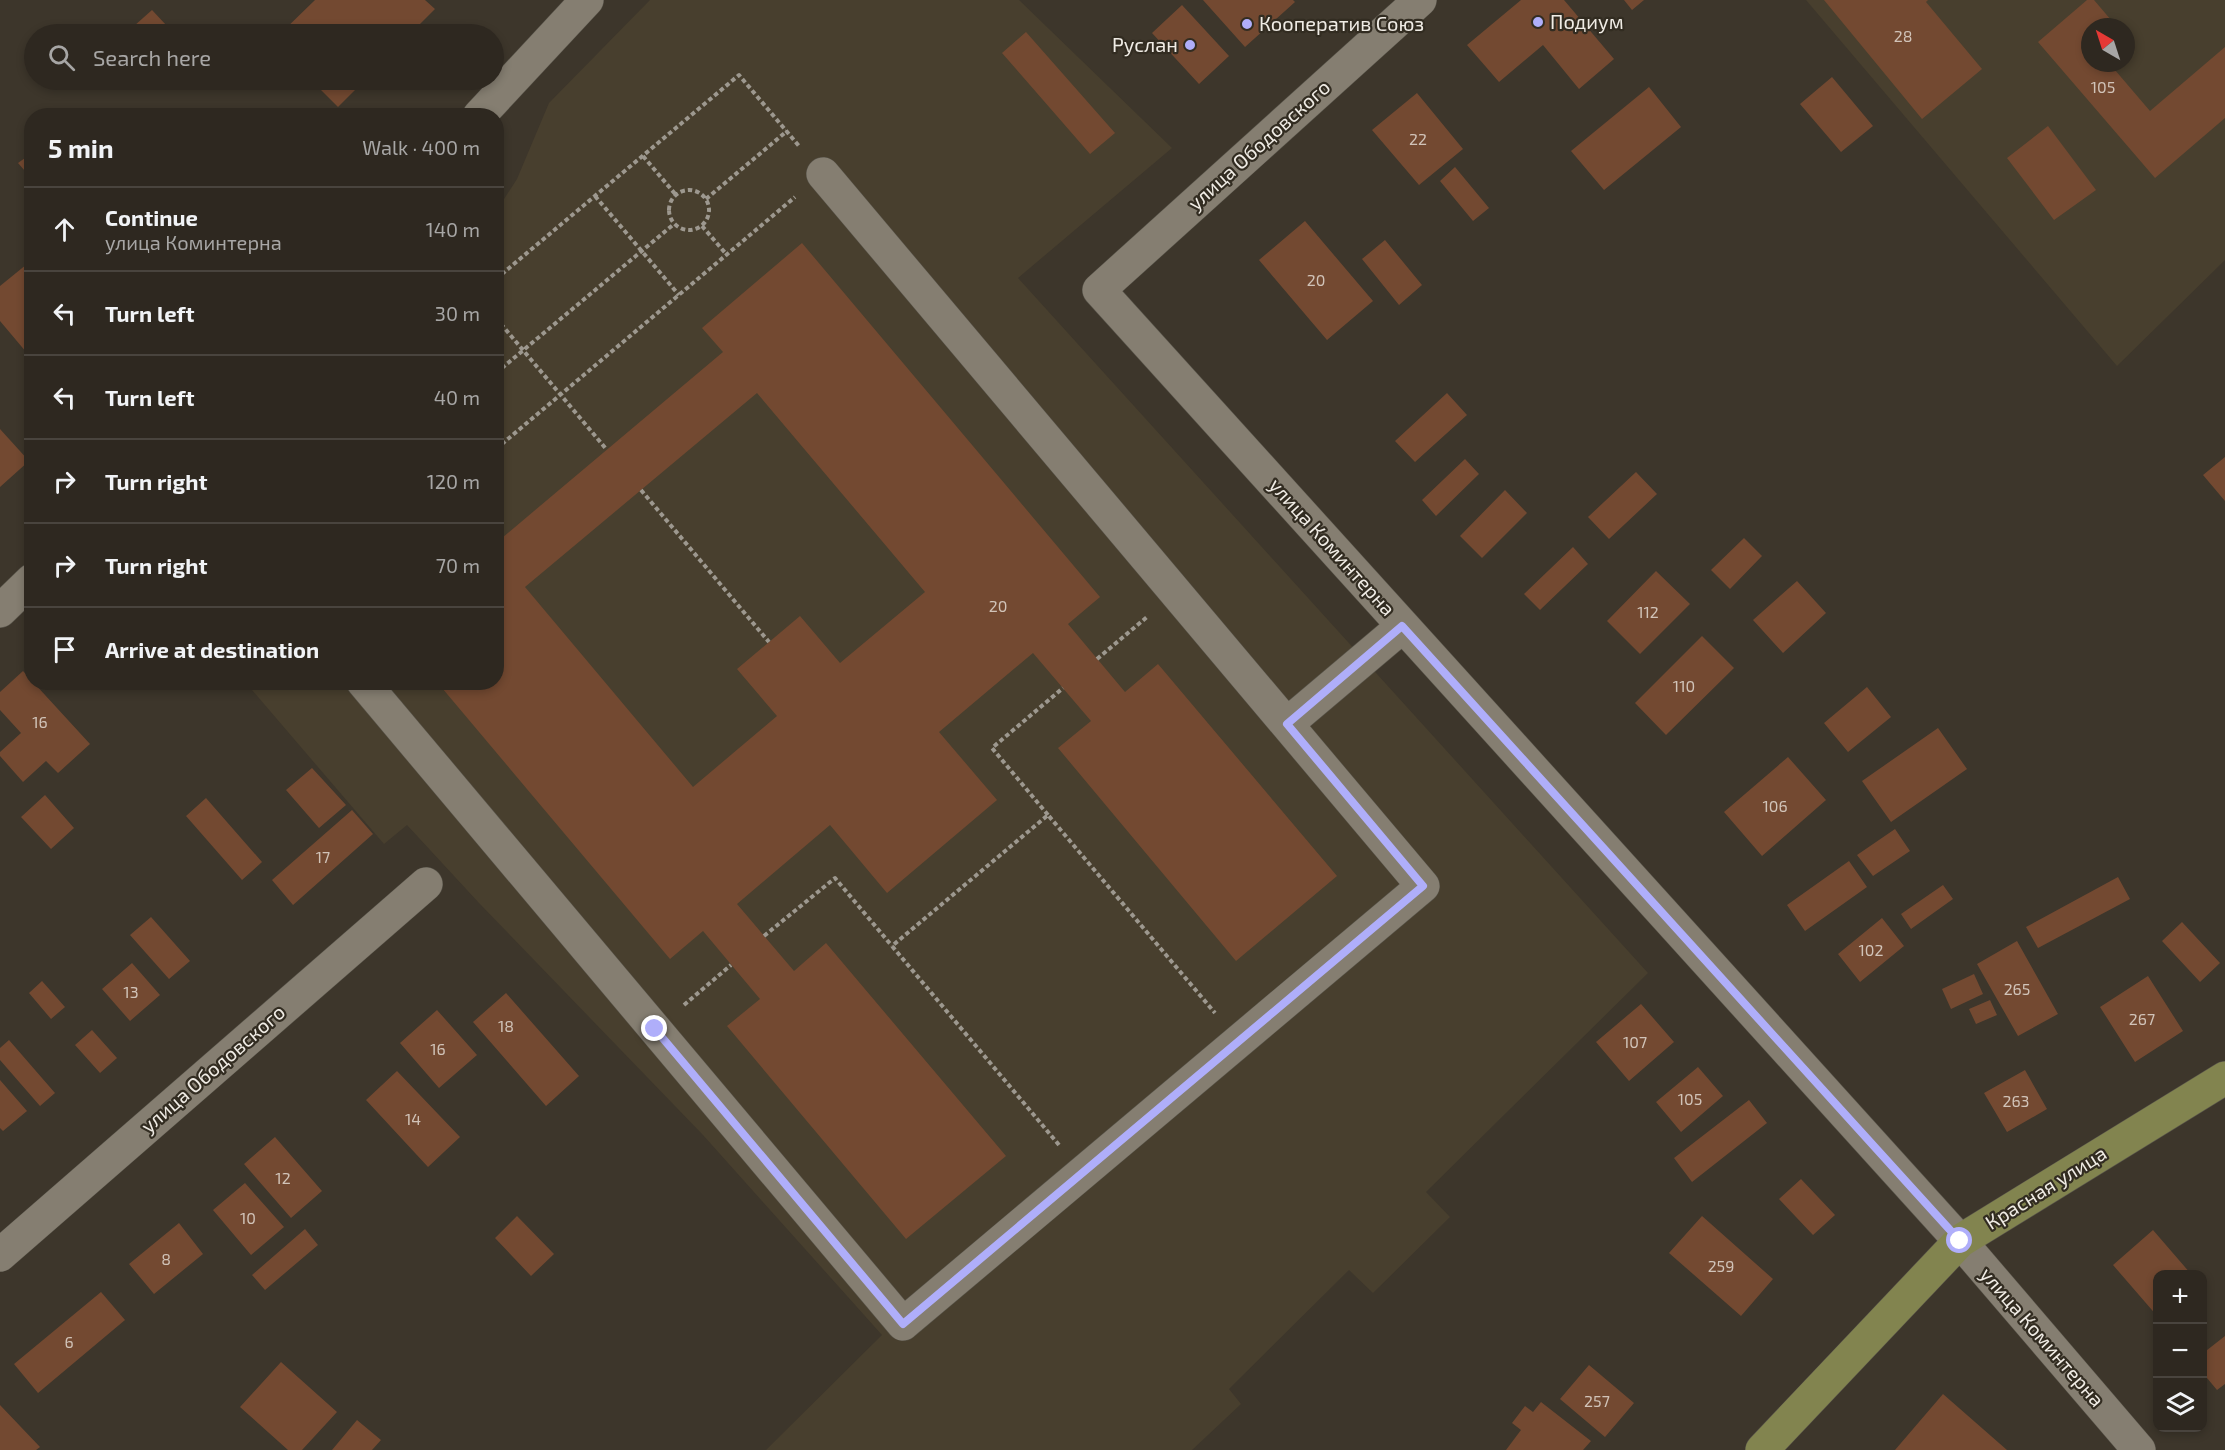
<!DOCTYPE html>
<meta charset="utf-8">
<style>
body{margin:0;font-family:"Exo 2",sans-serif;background:#3a342d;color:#f1f3f6}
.controls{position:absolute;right:18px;bottom:18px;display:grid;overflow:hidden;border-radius:12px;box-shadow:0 3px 9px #0003}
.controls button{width:54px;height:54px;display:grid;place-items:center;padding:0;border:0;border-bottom:2px solid #49443e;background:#2e2820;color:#f1f3f6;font:30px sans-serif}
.compass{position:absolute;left:2081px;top:18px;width:54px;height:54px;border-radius:50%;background:#2e2820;box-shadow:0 3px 9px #0003;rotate:321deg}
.stop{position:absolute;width:18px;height:18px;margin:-14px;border:4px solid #afaefa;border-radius:50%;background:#fff}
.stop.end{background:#afaefa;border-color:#fff;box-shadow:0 2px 6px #0008}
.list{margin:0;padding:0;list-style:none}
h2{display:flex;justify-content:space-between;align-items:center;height:78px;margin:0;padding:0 24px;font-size:26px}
h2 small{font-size:20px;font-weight:400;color:#a7a6a5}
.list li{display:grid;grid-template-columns:39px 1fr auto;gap:18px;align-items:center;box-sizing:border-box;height:84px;padding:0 24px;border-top:2px solid #49443e}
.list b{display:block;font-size:22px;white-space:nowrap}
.list p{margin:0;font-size:20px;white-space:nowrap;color:#a7a6a5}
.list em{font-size:20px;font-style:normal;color:#a7a6a5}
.icon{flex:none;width:33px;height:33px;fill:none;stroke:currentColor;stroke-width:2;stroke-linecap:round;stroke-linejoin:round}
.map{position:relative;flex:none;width:2225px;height:1450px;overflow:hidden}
.search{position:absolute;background:#2e2820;box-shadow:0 3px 9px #0003;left:24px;top:24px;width:480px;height:66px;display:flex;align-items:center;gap:15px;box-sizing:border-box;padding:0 21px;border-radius:33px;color:#a7a6a5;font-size:22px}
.panel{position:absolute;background:#2e2820;box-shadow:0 3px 9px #0003;left:24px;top:108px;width:480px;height:582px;border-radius:24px}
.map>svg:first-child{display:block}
</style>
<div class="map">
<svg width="2225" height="1450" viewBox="0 0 2225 1450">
<rect width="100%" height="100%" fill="#3d362b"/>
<path fill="#483f2e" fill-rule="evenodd" d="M650 0H1019L1172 148 1018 278 1648 973 1426 1192 1450 1217 1373 1293 1349 1270 1229 1389 1241 1404 1192 1450H766L882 1335 703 1135 479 903 407 825 384 844 246 683 496 682 497 210 517 179 549 103Z
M1806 0H2225V260L2117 366ZM2090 27H2126V63H2090Z"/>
<path fill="#734931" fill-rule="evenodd" d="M315 0H425L435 9 410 34H280Z
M1203 0H1293L1295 2 1245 47Z
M1521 0H1564L1614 59 1579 89 1543 45 1499 82 1467 45Z
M1624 0H1644L1632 10Z
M1824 0H1928L1926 2 1982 69 1922 119Z
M2087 0H2094L2117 27H2090V63H2109L2150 111 2225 47V118L2155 178 2038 42Z
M1182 5 1229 56 1199 84 1152 33Z
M152 10 167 26 158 34H125Z
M1026 32 1115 133 1090 154 1002 53Z
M1832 77 1873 126 1841 152 1800 104Z
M311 80H365L338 107Z
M1649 87 1681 127 1604 190 1571 151Z
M1417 93 1463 149 1419 185 1372 130Z
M2048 126 2096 190 2054 220 2007 158Z
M32 153V179L18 163Z
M1455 167 1489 208 1473 221 1440 181Z
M1305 221 1373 301 1327 340 1259 260Z
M1385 240 1422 285 1399 305 1362 259Z
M802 243 1100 597 1068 624 1125 692 1158 664 1337 876 1236 961 1058 748 1091 721 1033 653 939 732 997 800 887 893 830 825 737 904 794 971 826 943 1006 1156 906 1239 727 1026 760 999 703 931 670 959 437 682H496V543L723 352 702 328ZM757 393 925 592 840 663 800 616 737 669 777 716 693 787 525 587Z
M32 260V359L0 321V286Z
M1447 393 1467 415 1415 462 1395 441Z
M0 429 29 461 0 487Z
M2225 457V501L2203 475Z
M1465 459 1479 474 1436 516 1422 500Z
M1636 472 1657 494 1609 539 1588 517Z
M1505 490 1527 513 1482 558 1460 536Z
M1744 538 1762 556 1730 589 1711 570Z
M1573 547 1588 564 1540 610 1524 594Z
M1656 571 1690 604 1640 654 1607 621Z
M1797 581 1826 613 1783 653 1753 620Z
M1702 636 1734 668 1666 735 1635 703Z
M23 671 90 744 58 773 46 761 23 782 0 756V752L21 733 0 710V692Z
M1867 687 1891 717 1848 752 1824 723Z
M1938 728 1967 769 1891 822 1862 781Z
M1788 757 1826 800 1762 856 1724 812Z
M312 768 346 805 319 828 286 790Z
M45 795 74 828 51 849 21 817Z
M206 798 262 862 242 880 186 816Z
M352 810 373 834 293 905 272 880Z
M1895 829 1910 851 1873 876 1857 855Z
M1849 861 1867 887 1805 931 1787 905Z
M2118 877 2130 899 2038 948 2026 927Z
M1943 885 1953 899 1911 929 1901 914Z
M151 917 190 961 169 979 130 935Z
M1882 918 1904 946 1860 982 1838 954Z
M2182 922 2220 963 2200 982 2162 941Z
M2017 941 2058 1014 2018 1036 1977 964Z
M132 963 160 995 130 1021 102 989Z
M1974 974 1983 994 1951 1009 1942 989Z
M2148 976 2183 1031 2135 1062 2100 1007Z
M42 981 65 1007 51 1019 29 993Z
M506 993 579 1076 546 1106 473 1022Z
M1990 1000 1997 1015 1976 1024 1969 1009Z
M1641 1004 1674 1042 1629 1081 1596 1042Z
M437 1010 477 1055 439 1088 400 1043Z
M92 1030 117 1058 100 1073 75 1045Z
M9 1040 55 1093 40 1106 0 1060V1048Z
M1698 1067 1723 1096 1681 1132 1656 1102Z
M2025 1070 2047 1109 2007 1132 1984 1093Z
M397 1071 460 1137 428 1167 366 1100Z
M0 1080 27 1111 3 1131 0 1128Z
M1749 1100 1767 1123 1692 1182 1674 1158Z
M275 1137 322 1191 291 1218 244 1164Z
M1801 1179 1835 1215 1813 1235 1779 1199Z
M245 1183 284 1227 251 1255 213 1210Z
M517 1216 554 1254 531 1276 495 1238Z
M1702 1216 1773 1279 1741 1316 1669 1253Z
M179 1223 203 1254 154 1294 129 1264Z
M305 1229 318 1245 265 1290 252 1275Z
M2153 1230 2191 1274H2158V1317L2113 1265Z
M101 1292 125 1320 38 1393 14 1364Z
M2225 1336V1384L2217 1390 2202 1372V1354Z
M281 1362 337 1412 302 1450H288L240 1407Z
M1589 1365 1634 1403 1605 1437 1560 1399Z
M1943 1394 2007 1450H1895Z
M1541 1402 1591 1441 1583 1450H1506L1521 1430 1512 1423 1525 1406 1533 1412Z
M0 1405 40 1447 36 1450H0Z
M357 1420 381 1440 372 1450H332Z"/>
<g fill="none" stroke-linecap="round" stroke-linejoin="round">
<defs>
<path id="minor" d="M1420 0 1099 290 1960 1241 2139 1450
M479 116 587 0
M0 611 32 580
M363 682 903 1324 1423 886 823 174
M1287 724 1403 626
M0 1255 426 884"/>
<path id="major" d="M1762 1450 1960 1241 2225 1078"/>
</defs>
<use href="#minor" stroke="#58544a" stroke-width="34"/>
<use href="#major" stroke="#58544a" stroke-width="34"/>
<path stroke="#9d988f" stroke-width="4" stroke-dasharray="4.5 3" stroke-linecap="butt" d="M643 156 676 195
M669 210a20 20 0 1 1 40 0a20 20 0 1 1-40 0Z
M595 196 679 295
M706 199 787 131
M702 226 727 255
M496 279 739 75 799 146
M496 318 607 450
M496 373 674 224
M496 449 795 197
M641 490 769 642
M1097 659 1147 617
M1048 815 992 748 1063 688
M764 936 835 878 892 946
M684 1005 731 965
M1059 1145 892 946 1048 815 1215 1013"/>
<use href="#minor" stroke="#857e71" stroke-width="33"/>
<use href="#major" stroke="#82844f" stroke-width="33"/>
</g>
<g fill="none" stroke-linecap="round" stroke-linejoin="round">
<path stroke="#afaefa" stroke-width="8" d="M655 1029 903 1324 1423 886 1287 724 1402 626 1960 1241"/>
</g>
<g fill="#afaefa" stroke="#322c21" stroke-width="2">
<circle cx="1538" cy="22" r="6"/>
<circle cx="1247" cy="24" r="6"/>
<circle cx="1190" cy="45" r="6"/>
</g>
<g text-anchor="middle" stroke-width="4.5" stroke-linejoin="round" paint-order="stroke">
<g font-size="16" fill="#d1c3b8">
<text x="1903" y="42">28</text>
<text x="2103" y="93">105</text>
<text x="1418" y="145">22</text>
<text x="1316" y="286">20</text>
<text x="998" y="612">20</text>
<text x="1648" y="618">112</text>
<text x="1684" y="692">110</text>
<text x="40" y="728">16</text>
<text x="1775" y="812">106</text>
<text x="323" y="863">17</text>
<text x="1871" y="956">102</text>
<text x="2017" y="995">265</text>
<text x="131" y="998">13</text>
<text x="2142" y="1025">267</text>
<text x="506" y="1032">18</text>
<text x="1635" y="1048">107</text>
<text x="438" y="1055">16</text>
<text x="1690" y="1105">105</text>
<text x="2016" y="1107">263</text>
<text x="413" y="1125">14</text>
<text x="283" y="1184">12</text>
<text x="248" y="1224">10</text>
<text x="166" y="1265">8</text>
<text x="1721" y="1272">259</text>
<text x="69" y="1348">6</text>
<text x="1597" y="1407">257</text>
</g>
<g font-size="20" fill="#f0ece5" stroke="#322c21" text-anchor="start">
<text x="1550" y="29">Подиум</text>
<text x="1259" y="31">Кооператив Союз</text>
<text x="1178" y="52" text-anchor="end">Руслан</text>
</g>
<g font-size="20" fill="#f0ece5" stroke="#322c21">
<text transform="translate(1259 145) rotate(-42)" y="7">улица Ободовского</text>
<text transform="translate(1332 547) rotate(48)" y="7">улица Коминтерна</text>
<text transform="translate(213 1069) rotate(-41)" y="7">улица Ободовского</text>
<text transform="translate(2046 1188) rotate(-32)" y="7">Красная улица</text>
<text transform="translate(2042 1337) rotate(49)" y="7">улица Коминтерна</text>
</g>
</g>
</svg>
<div class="controls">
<button>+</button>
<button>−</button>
<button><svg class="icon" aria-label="layers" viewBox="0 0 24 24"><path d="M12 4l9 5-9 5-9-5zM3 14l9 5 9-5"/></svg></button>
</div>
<svg class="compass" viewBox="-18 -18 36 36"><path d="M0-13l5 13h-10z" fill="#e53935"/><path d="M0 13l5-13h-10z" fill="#a7a6a5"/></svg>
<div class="stop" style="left:1960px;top:1241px"></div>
<div class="stop end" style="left:655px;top:1029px"></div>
<div class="search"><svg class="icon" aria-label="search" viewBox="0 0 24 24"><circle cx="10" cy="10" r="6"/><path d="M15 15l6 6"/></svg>Search here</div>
<section class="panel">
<h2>5 min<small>Walk · 400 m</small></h2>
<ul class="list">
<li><svg class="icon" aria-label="ahead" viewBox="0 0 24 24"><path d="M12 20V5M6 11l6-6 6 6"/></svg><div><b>Continue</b><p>улица Коминтерна</p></div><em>140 m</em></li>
<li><svg class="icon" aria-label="left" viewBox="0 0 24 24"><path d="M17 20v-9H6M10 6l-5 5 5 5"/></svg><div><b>Turn left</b></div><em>30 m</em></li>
<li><svg class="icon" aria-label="left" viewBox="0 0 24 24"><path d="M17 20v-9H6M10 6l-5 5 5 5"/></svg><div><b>Turn left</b></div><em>40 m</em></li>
<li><svg class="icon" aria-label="right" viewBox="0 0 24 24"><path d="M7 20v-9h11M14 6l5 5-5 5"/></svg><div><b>Turn right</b></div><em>120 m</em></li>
<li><svg class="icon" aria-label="right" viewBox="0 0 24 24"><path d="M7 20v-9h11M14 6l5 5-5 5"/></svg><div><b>Turn right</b></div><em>70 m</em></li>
<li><svg class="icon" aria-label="arrive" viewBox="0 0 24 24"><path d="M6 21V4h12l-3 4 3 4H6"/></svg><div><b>Arrive at destination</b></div></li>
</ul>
</section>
</div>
